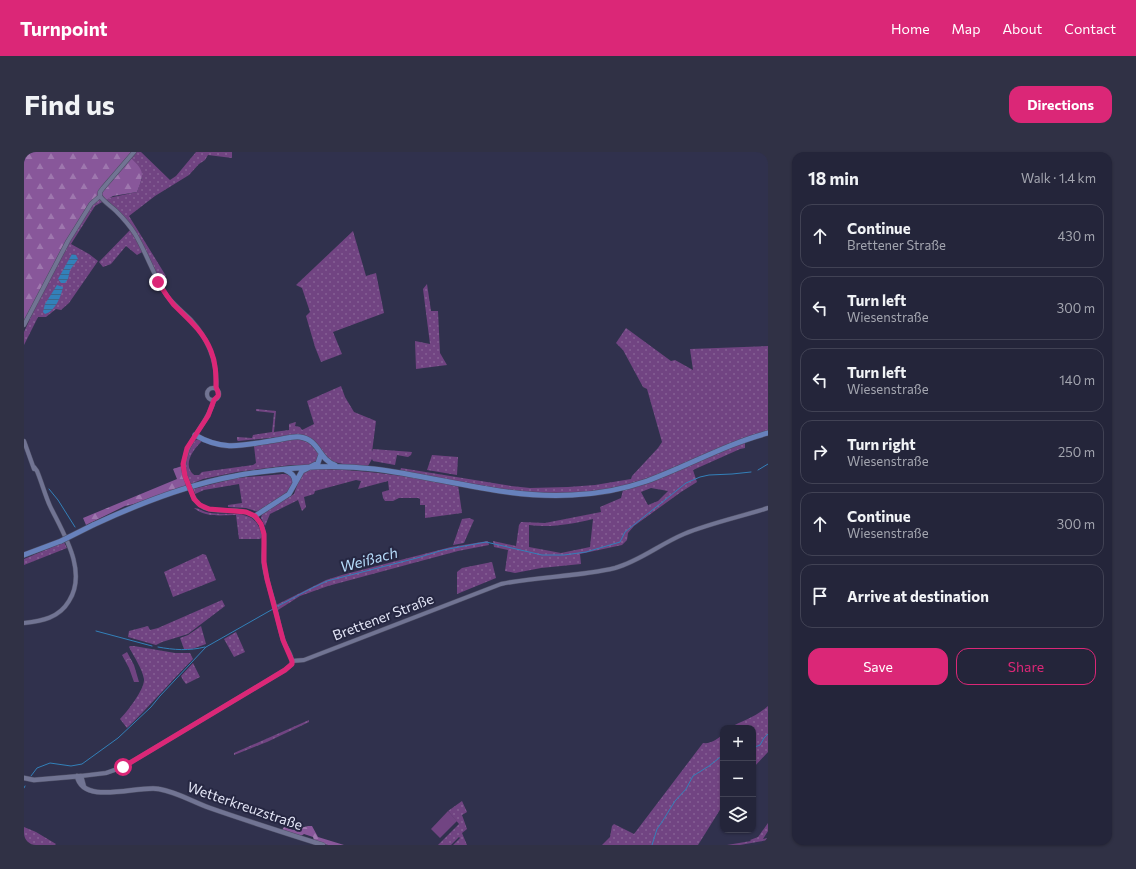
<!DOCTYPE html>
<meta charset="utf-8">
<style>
body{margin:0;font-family:Commissioner,sans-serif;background:#303145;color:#f1f3f6}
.controls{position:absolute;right:12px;bottom:12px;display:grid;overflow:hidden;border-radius:8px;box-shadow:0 1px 3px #0004}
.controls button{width:36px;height:36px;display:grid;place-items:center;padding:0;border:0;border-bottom:1px solid #414254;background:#24253a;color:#f1f3f6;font:20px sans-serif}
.stop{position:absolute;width:12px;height:12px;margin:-9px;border:3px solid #db2777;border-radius:50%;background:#fff}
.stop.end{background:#db2777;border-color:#fff;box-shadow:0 1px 4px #0008}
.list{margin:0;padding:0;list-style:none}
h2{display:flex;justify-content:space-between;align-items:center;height:52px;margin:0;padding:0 16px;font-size:17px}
h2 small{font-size:13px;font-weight:400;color:#a3a5af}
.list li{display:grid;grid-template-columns:26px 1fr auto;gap:12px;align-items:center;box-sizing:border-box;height:64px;margin:0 8px 8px;padding:0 8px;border:1px solid #414254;border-radius:12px}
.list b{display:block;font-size:15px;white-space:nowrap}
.list p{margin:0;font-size:13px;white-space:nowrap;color:#a3a5af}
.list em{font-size:13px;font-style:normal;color:#a3a5af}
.actions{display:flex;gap:8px;padding:12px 16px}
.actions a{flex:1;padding:9px 0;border:1px solid #db2777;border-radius:12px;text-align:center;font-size:14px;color:#db2777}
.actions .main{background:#db2777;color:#fff}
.icon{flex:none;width:22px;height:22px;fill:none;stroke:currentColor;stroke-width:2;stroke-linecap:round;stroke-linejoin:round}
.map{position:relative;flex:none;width:744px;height:693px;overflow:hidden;border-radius:12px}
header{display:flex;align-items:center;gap:24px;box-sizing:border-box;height:56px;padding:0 20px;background:#db2777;color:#fff}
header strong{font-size:19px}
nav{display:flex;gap:22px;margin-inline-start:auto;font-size:14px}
.intro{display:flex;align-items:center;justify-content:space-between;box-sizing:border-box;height:96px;padding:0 24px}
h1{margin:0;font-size:28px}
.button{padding:10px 18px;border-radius:12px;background:#db2777;color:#fff;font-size:14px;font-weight:700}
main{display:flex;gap:24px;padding:0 24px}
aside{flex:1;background:#24253a;border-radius:12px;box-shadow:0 1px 3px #0004}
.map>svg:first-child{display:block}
</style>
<header>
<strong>Turnpoint</strong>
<nav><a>Home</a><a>Map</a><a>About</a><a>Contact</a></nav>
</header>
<div class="intro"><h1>Find us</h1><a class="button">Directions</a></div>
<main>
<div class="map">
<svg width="744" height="693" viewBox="0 0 744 693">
<defs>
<pattern id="grass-dots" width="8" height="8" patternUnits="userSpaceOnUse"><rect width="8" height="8" fill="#714482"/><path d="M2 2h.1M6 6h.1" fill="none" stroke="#855f94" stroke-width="1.8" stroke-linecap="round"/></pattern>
<pattern id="forest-firs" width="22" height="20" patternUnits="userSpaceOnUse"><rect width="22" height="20" fill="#88579a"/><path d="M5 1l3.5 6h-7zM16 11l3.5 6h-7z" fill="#9e77ae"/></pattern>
<pattern id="park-crowns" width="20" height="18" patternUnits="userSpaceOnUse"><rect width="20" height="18" fill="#714482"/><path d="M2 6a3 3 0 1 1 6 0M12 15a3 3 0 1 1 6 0" fill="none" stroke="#855f94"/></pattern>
<pattern id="water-rules" width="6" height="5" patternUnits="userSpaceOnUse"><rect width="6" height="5" fill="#3380b9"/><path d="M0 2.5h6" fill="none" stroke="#3a688d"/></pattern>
</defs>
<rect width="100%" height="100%" fill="#30314d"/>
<path fill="url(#grass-dots)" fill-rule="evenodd" d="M110 0H117L146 28 152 24 172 0H208V6L184 3 181 8 175 12 165 23 131 44 105 64 142 124 136 133 120 99 113 103 102 94 87 112 79 115 75 110 107 77 80 49 71 54 47 92 65 102 74 109 45 151 37 158 32 157 22 165H14L0 193V180L25 125 44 89 72 47 84 46 113 40 118 26 105 4Z
M329 79 342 124 352 121 360 161 309 180 318 202 297 210 291 195 282 164 286 160 278 136 272 133Z
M403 132 407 159H414L416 201 423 213 392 217 391 189 406 192 399 137Z
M602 176 647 209 651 208 669 218 666 197 744 194V281L721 290V296L716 297 669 318 673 330 657 340 610 374 604 381 603 388 598 393 556 402 557 412 517 416 491 421 481 419 484 398 470 395 469 389 492 394 495 373 497 370 521 371 577 360 576 355 597 346 599 338 622 332 667 313 598 334 570 339 539 342 496 340 376 319 377 316 487 334 506 336 544 335 571 333 607 327 608 324 634 296 638 290 623 237 619 235 599 198 592 191ZM627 336 644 339 634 349 624 353 617 340ZM569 367 566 395 537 401 505 395V373C526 376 548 372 569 367Z
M317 234 321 245 330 260 352 269 348 300 349 297 388 300 387 303 384 305 373 303 371 313 349 309 348 307 344 314 323 313 306 309 293 293 265 284 214 289 213 288V285L228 286 229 283 248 280 250 261 232 259V257L252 259 250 280 265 278V272L272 270 271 274 276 275 278 278 290 272 283 249Z
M174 287 177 288V290C169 298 158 313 170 323H175L178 320 229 313 232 311 230 294C247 291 274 280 289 293 291 295 293 299 295 301L293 309 285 313H268L213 320 179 327 167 332C165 328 163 324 162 320 159 310 163 291 174 287Z
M408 303 434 305 433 323 403 318Z
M287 317C338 317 384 324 434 333L438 361 401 366V353H396V347L394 346H375L369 349H361L359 346 358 340 365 338 364 329 334 337 337 329 332 328 291 339 290 342 280 345 282 355 278 359 274 348 246 362 241 374 237 366 238 362 270 342 277 322Z
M260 322C263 322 266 323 268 326 275 338 242 354 234 360L222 356 204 355V353L218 351 215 332 180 338 171 342 169 337 212 326Z
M170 356C175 356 178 359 182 360 205 366 232 352 238 385L236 387H215L212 363C199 363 181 366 170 356Z
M445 366 450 368 440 391 429 393 438 367Z
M464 389 465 393 434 399 304 434 276 444 254 458 252 453 302 428 318 423 427 395Z
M40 390 43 396 0 413V407Z
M179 402 182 403 192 428 149 445 140 420Z
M468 410 472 426 433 442V420L438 416Z
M198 448 201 454 164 482 138 490 132 493 104 485 105 479 124 474 126 478 134 476Z
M177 474 182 492 168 497H160L156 486 164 483Z
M212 480 221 500 210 505 200 487Z
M106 494H110L151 501H166L169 507C146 530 126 554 103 576L96 567C103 560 121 537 120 527 118 516 110 505 105 495Z
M169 511 176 525 162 532 159 528 157 524Z
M744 554V600L729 616V576H705C718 569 732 565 744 554Z
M285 568V570L243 590 210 603V601Z
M699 581V653L674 693H578L586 685 588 674 590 672 610 682 679 591C687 592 695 587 699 581Z
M438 649 443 660 438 663 443 677 438 681 443 693H429L436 686 435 685 427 693H414L435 672 424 659Z
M744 671V679L739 687 744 686V688L716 693H703L727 689 726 688 734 685Z
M0 675 12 680 32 692 31 693H0Z"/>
<path fill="url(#forest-firs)" d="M0 0H110L105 4C120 19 121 20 113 40L89 44 80 49 76 45 67 52 0 169Z
M158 314 162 334 110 352 101 354 62 373 59 366 153 327 149 317Z
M284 674H288L294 685 320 693H304L290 688 289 685 280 682 277 684 258 678 260 675 269 678Z"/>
<path fill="url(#park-crowns)" d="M103 500 110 513 115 530H110L105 516 98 503Z"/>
<path fill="#714482" d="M424 659 433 669 416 686 407 677Z"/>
<path fill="url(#water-rules)" d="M48 102 52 103 54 107 46 118 44 127 41 131H37L34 127Z
M33 133 39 135C37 145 31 159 21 162L19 160 21 152Z"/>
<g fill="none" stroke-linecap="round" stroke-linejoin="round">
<path stroke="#3380b9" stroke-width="1" d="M734 318 744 312
M25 337 34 348 51 375
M252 455 286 437 303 429 393 406 419 398 462 390 518 403H540L562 400 596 390 601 380 662 331 676 325 685 323 708 322 727 320
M72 479 128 494
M134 495C150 498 165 499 181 495
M729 594 731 595 736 593 740 586 744 582
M7 624 13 616 26 611 47 614 58 612 94 586 127 555 136 544 182 495 249 457
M0 636 1 634
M628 693 633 677 638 670 651 649 662 637 669 624 685 614 699 603"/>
<defs>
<path id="tertiary" d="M76 44C80 50 87 54 92 59 99 66 106 74 111 82 123 102 130 125 143 144 150 153 159 160 167 168 185 188 194 211 192 237
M76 44V40L79 36 110 0
M0 173 44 89 67 52 76 44
M183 242a6 6 0 1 1 12 0a6 6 0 1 1-12 0Z
M0 289 10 317
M161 324C153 294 184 275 190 248
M169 344C181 370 215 349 232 366 245 378 238 398 240 413 242 426 246 438 250 451 253 463 255 475 259 487 261 495 267 501 268 509
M0 471C18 469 35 466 45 449 64 419 39 381 26 354 21 343 18 331 13 319L10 315
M268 509 280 508 477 432C514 424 554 425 591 416 616 409 636 392 660 382 687 371 716 365 744 356
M57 624 82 621 99 615 261 518 268 512V509"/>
<path id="secondary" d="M53 624C59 654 114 633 135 637 153 640 169 650 186 656 223 669 261 681 299 693
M0 626 10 628 57 624 60 635"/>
<path id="primary" d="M171 283C200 300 220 293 252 288 260 287 269 284 276 285 296 288 294 307 311 313
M261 318C268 321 271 324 271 331
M231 364 265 342 278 319 294 311 297 302
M69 373C114 352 161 333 211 324 224 321 239 320 252 318 285 314 318 313 350 317 416 325 481 347 548 343 573 342 600 337 623 329 664 314 702 292 744 281
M0 403 37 389"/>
</defs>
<use href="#tertiary" stroke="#4d4e65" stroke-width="5"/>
<use href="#secondary" stroke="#4d4e65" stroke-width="5.5"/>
<use href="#primary" stroke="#4d4e65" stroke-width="6"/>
<use href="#tertiary" stroke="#717493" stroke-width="4"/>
<use href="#secondary" stroke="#717493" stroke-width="4.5"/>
<use href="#primary" stroke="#6781bc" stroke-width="5"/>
<defs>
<path id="tertiary-bridge" d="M161 324 169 344"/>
<path id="primary-bridge" d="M37 389 69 373"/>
</defs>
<use href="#tertiary-bridge" stroke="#4d4e65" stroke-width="5" stroke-linecap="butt"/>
<use href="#primary-bridge" stroke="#4d4e65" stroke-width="6" stroke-linecap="butt"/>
<use href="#tertiary-bridge" stroke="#717493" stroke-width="4"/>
<use href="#primary-bridge" stroke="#6781bc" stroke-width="5"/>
</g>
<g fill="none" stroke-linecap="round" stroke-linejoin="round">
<path stroke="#db2777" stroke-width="5" d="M99 615 261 518 268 512V509L259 488 243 427 240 410V382L237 372 231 364 222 360 185 357 176 353 170 347 161 324 159 312 163 296 184 264 190 248 194 244C195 240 193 238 192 235 192 223 192 211 187 199 179 179 164 167 150 153 144 146 139 138 134 130"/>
</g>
<g text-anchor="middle" stroke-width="4" stroke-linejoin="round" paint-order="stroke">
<g font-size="14" fill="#e4e6f7" stroke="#262742">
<text transform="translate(359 465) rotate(-21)" y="5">Brettener Straße</text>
<text transform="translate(221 654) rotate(19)" y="5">Wetterkreuzstraße</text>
</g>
<g font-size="15" font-style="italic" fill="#b6dbfa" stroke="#262742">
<text transform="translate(345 408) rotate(-15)" y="5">Weißach</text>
</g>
</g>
</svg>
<div class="controls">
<button>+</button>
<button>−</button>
<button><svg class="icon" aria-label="layers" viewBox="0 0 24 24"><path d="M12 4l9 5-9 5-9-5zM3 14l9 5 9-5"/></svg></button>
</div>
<div class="stop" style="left:99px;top:615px"></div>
<div class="stop end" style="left:134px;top:130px"></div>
</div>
<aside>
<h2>18 min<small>Walk · 1.4 km</small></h2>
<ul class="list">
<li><svg class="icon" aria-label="ahead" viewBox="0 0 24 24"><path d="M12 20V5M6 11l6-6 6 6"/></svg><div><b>Continue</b><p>Brettener Straße</p></div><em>430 m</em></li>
<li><svg class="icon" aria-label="left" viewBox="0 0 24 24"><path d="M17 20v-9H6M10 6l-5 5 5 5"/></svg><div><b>Turn left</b><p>Wiesenstraße</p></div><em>300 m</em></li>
<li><svg class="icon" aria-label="left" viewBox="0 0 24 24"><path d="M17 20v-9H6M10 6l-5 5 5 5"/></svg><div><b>Turn left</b><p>Wiesenstraße</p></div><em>140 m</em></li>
<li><svg class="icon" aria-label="right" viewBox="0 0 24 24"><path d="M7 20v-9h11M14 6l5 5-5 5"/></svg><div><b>Turn right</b><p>Wiesenstraße</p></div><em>250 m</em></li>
<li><svg class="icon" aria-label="ahead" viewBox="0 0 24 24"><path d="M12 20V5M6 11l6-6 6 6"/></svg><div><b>Continue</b><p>Wiesenstraße</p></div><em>300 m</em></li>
<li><svg class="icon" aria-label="arrive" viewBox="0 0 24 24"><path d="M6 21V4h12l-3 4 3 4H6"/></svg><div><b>Arrive at destination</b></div></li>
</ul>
<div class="actions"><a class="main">Save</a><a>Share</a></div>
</aside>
</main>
